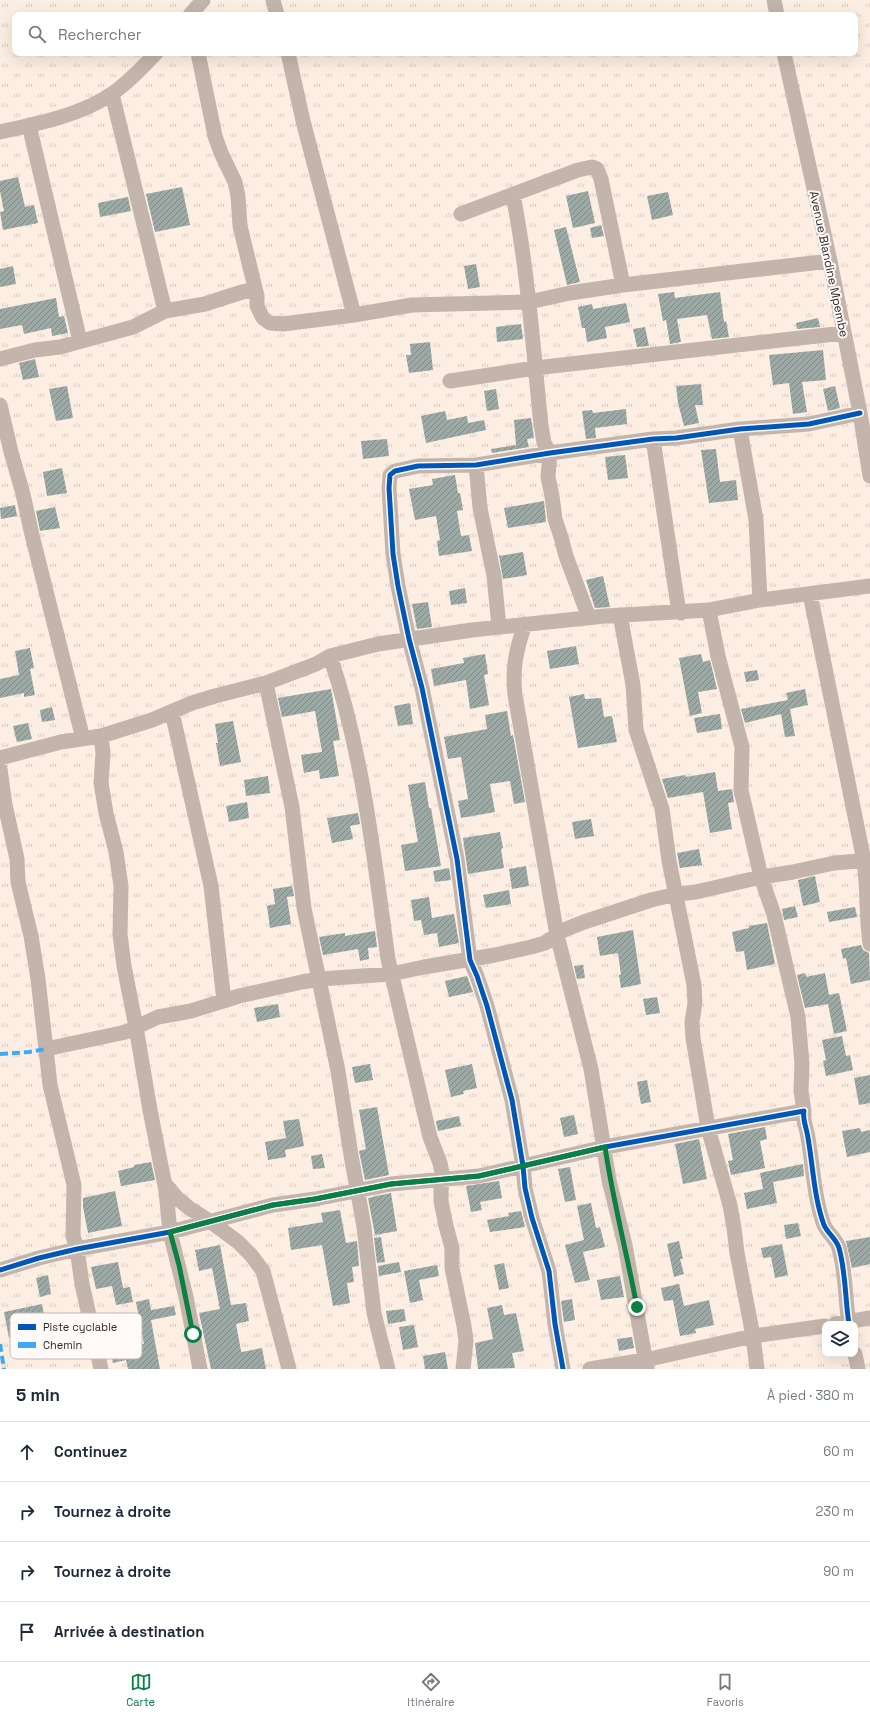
<!DOCTYPE html>
<html lang="fr">
<meta charset="utf-8">
<style>
body{margin:0;font-family:"Space Grotesk",sans-serif;background:#f2f2f3;color:#1f2937}
.controls{position:absolute;right:12px;bottom:12px;display:grid;overflow:hidden;border-radius:8px;box-shadow:0 4px 16px #0002}
.controls button{width:36px;height:36px;display:grid;place-items:center;padding:0;border:0;border-bottom:1px solid #e0e1e3;background:#fff;color:#1f2937;font:20px sans-serif}
.stop{position:absolute;width:12px;height:12px;margin:-9px;border:3px solid #0b8043;border-radius:50%;background:#fff}
.stop.end{background:#0b8043;border-color:#fff;box-shadow:0 1px 4px #0008}
.list{margin:0;padding:0;list-style:none}
h2{display:flex;justify-content:space-between;align-items:center;height:52px;margin:0;padding:0 16px;font-size:17px}
h2 small{font-size:13px;font-weight:400;color:#747a83}
.list li{display:grid;grid-template-columns:26px 1fr auto;gap:12px;align-items:center;box-sizing:border-box;height:60px;padding:0 16px;border-top:1px solid #e0e1e3}
.list b{display:block;font-size:15px;white-space:nowrap}
.list em{font-size:13px;font-style:normal;color:#747a83}
.icon{flex:none;width:22px;height:22px;fill:none;stroke:currentColor;stroke-width:2;stroke-linecap:round;stroke-linejoin:round}
.map{position:relative;flex:none;width:870px;height:1369px;overflow:hidden}
.search{position:absolute;background:#fff;box-shadow:0 4px 16px #0002;left:12px;right:12px;top:12px;height:44px;display:flex;align-items:center;gap:10px;box-sizing:border-box;padding:0 14px;border-radius:8px;color:#747a83;font-size:15px}
.sheet{height:292px;background:#fff}
nav{display:flex;justify-content:space-around;align-items:center;box-sizing:border-box;height:56px;border-top:1px solid #e0e1e3;background:#fff;font-size:11px;color:#747a83}
nav a{display:grid;justify-items:center;gap:2px}
nav .on{color:#0b8043}
.map>svg:first-child{display:block}
</style>
<div class="map">
<svg width="870" height="1369" viewBox="0 0 870 1369">
<defs>
<pattern id="grass-tufts" width="24" height="20" patternUnits="userSpaceOnUse"><rect width="24" height="20" fill="#fdeee3"/><path d="M3 7l-1-3M5 7V3M7 7l1-3M15 17l-1-3M17 17v-4M19 17l1-3" fill="none" stroke="#d9ccc3"/></pattern>
<pattern id="building-hatch" width="6" height="6" patternUnits="userSpaceOnUse"><rect width="6" height="6" fill="#9da9a5"/><path d="M-1 1l2-2M0 6l6-6M5 7l2-2" fill="none" stroke="#808a86"/></pattern>
</defs>
<rect width="100%" height="100%" fill="#fefbf9"/>
<path fill="url(#grass-tufts)" fill-rule="evenodd" d="M0 0H870V1369H0ZM15 15H855V53H15ZM825 1324H855V1354H825Z"/>
<path fill="url(#building-hatch)" d="M18 177 25 207 34 205 38 223 3 230 0 212 4 211 0 191V181Z
M182 187 190 225 155 232 146 194Z
M588 191 595 223 573 228 566 196Z
M668 192 673 215 652 220 647 196Z
M128 197 131 211 100 217 98 203Z
M601 225 604 236 592 238 590 228Z
M566 227 580 282 567 285 554 230Z
M476 264 480 287 468 289 464 266Z
M13 266 16 284 0 287V269Z
M674 292 675 298 720 292 724 322 726 321 729 337 712 339 707 315 677 319 681 342 670 344 666 320 663 321 658 294Z
M56 298 59 317 64 316 68 333 52 336 51 328 24 334 22 325 0 329V309Z
M626 303 630 322 605 327 607 338 587 342 585 328H582L578 307 592 304 593 309Z
M818 318 820 327 797 329 796 323Z
M521 324 523 339 497 342 496 327Z
M645 327 649 346 637 347 633 329Z
M430 342 433 370 409 373 406 355H411L410 344Z
M823 350 826 380 802 382 807 412 793 414 789 383 773 385 769 355Z
M35 359 39 377 23 380 19 363Z
M701 384 703 405H695L699 423 684 426 678 403 676 386Z
M67 386 73 418 56 421 49 389Z
M835 386 840 408 828 411 823 389Z
M496 389 499 409 487 411 484 391Z
M626 409 627 424 595 428 596 438 586 439 582 411 592 410 593 413Z
M445 411 447 420 467 416 468 423 484 420 486 430 426 443 421 416Z
M531 418 534 438 527 439 529 447 492 453 491 449 516 445 514 420Z
M387 439 389 456 363 459 361 441Z
M716 449 720 482 736 480 738 500 709 503 701 450Z
M625 455 628 478 608 480 605 457Z
M62 468 67 493 47 496 43 472Z
M455 475 458 493H460L463 510 457 511 461 536 469 535 472 551 439 556 437 541 440 540 436 516 415 520 409 489 433 485 432 479Z
M544 501 546 522 508 528 504 508Z
M15 505 17 516 1 519 0 508Z
M55 507 60 528 40 531 36 511Z
M523 552 527 575 503 579 499 556Z
M603 576 610 607 595 608 586 580Z
M465 588 467 603 451 605 449 591Z
M428 602 432 627 417 629 412 604Z
M576 646 579 664 550 669 547 651Z
M30 648 34 668 30 669 35 695 24 697V693L0 698V679L19 675 15 651Z
M485 654 488 674 484 675 489 705 470 709 466 680 434 686 431 669 464 663 463 658Z
M701 654 703 662 710 660 717 689 698 692 702 713 690 716 679 658Z
M757 670 759 680 746 682 744 672Z
M331 689 340 740 333 741 339 776 320 779 319 770 304 773 301 755 322 752 315 711 282 717 278 698Z
M805 689 808 705 790 709 795 736 785 737 781 714 745 723 741 709 788 700 786 693Z
M584 694 585 699 601 698 604 717 612 716 617 742 578 748 569 697Z
M410 703 413 724 398 726 394 706Z
M52 707 55 720 42 722 40 710Z
M507 711 511 736 513 735 525 802 514 804 510 781 490 784 495 812 461 818 458 801 468 799 461 757 448 759 444 737 487 729 485 715Z
M720 714 722 729 697 733 694 718Z
M233 721 241 762 220 766 216 743H218L215 724Z
M28 723 32 739 17 742 13 726Z
M715 772 718 791 732 789 734 802 728 803 732 829 710 833 703 792 668 798 662 779 685 775 686 777Z
M268 776 270 793 246 796 244 780Z
M425 782 429 808H431L441 866 405 871 401 845 418 842 408 785Z
M247 802 249 818 229 822 226 806Z
M358 813 360 824 350 826 353 839 332 843 327 818Z
M591 819 594 836 575 839 572 822Z
M500 832 503 848 501 849 504 868 468 874 463 838Z
M699 849 702 865 680 868 677 853Z
M526 866 529 886 512 889 509 869Z
M449 868 451 880 435 882 433 871Z
M815 876 820 902 803 906 798 880Z
M292 886 294 896 287 897 291 924 270 928 267 906 275 904 273 889Z
M509 890 511 904 486 908 483 895Z
M429 897 432 918 454 914 459 943 439 947 437 933 424 935 421 920 414 921 411 900Z
M795 906 798 917 784 920 782 909Z
M855 907 857 917 829 922 827 912Z
M767 923 775 964 747 970 744 951 736 952 732 932 749 928V926Z
M633 930 641 984 621 988 619 975H621L618 953 600 956 597 937Z
M375 931 377 947 368 948 369 959 360 961 358 949 323 955 319 937 345 933V936Z
M861 945 863 950 869 953 870 980 851 984 846 958 843 959 841 949Z
M583 965 585 978 577 979 574 966Z
M805 973 806 977 825 973 829 995 839 993 847 1031 834 1034 828 1004 805 1008 797 975Z
M467 976 473 992 449 997 445 981Z
M657 997 660 1013 646 1015 643 999Z
M278 1004 280 1017 257 1022 254 1008Z
M842 1036 846 1056 850 1055 853 1070 826 1076 823 1061 826 1060 822 1040Z
M370 1064 373 1080 355 1083 352 1067Z
M472 1064 477 1088 463 1091 464 1094 451 1097 445 1070Z
M870 1075V1103L859 1105 854 1078Z
M647 1080 651 1102 641 1104 637 1082Z
M377 1107 389 1175 365 1180 359 1151 366 1149 359 1110Z
M574 1115 578 1134 564 1137 560 1118Z
M459 1116 461 1126 438 1131 436 1121Z
M299 1119 304 1146 285 1150 286 1157 268 1160 265 1142 286 1138 283 1121Z
M765 1127 767 1139 760 1141 765 1168 731 1175 728 1161 733 1160 728 1134Z
M860 1128 861 1132 870 1130V1152L847 1157 842 1131Z
M699 1139 707 1179 683 1184 675 1144Z
M322 1154 325 1168 313 1169 311 1156Z
M151 1162 155 1180 121 1186 118 1171 134 1167V1165Z
M803 1164 804 1176 773 1182 777 1203 747 1209 744 1193 763 1189 760 1173Z
M570 1167 576 1200 565 1202 558 1169Z
M499 1181 502 1198 480 1202 482 1210 471 1212 466 1186Z
M115 1191 122 1226 88 1233 83 1207V1198Z
M391 1193 397 1231 375 1235 368 1198Z
M591 1203 596 1228 600 1227 605 1247 583 1252 590 1280 575 1283 565 1245 584 1240 577 1206Z
M340 1210 346 1243 357 1241 359 1266 352 1267 354 1282 347 1283 350 1303 333 1306 322 1245 291 1250 288 1228 323 1222 321 1213Z
M521 1211 525 1227 490 1232 487 1220 509 1216 508 1213Z
M798 1223 801 1236 786 1239 784 1225Z
M381 1237 385 1262 377 1263 374 1238Z
M870 1237V1264L852 1268 846 1241Z
M679 1241 683 1259H680L684 1274 674 1277 667 1244Z
M782 1244 788 1275 775 1278 771 1257 763 1258 761 1248Z
M220 1245 231 1305 246 1303 249 1321 236 1324 241 1351 242 1352 262 1348 266 1369H211L199 1313 220 1309 212 1268 199 1271 195 1250Z
M118 1262 123 1288 130 1287 133 1302 116 1305 112 1286 96 1289 91 1267Z
M399 1262 401 1272 379 1276 378 1266Z
M504 1263 509 1288 499 1290 494 1265Z
M437 1265 439 1276 419 1280 423 1300 410 1303 404 1271Z
M48 1275 51 1294 40 1297 36 1278Z
M620 1276 624 1297 601 1300 597 1280Z
M679 1284 684 1306 709 1300 714 1325 695 1329 696 1333 680 1336 673 1300 664 1301 661 1288Z
M149 1299 151 1310 174 1306 176 1315 151 1320 160 1369H128L126 1360 113 1363 110 1350 144 1344 136 1302Z
M572 1299 575 1320 564 1322 561 1301Z
M42 1304 47 1330 9 1338 4 1312Z
M502 1305 504 1315 516 1313 524 1351 512 1353 515 1368 478 1369 475 1343 493 1339 487 1308Z
M404 1309 406 1321 388 1324 386 1311Z
M414 1325 418 1347 403 1350 399 1327Z
M632 1337 634 1348 619 1351 617 1339Z
M445 1352 448 1369H425L423 1356Z"/>
<g fill="none" stroke-linecap="round" stroke-linejoin="round">
<path stroke="#c3b5ab" stroke-width="15" d="M273 0 277 15
M774 0 777 15
M190 15 203 0
M198 53 215 136 221 153 235 182 238 196 240 226 257 296V306L263 318 270 323 283 324 354 315 412 305 529 302 570 293 623 285 830 261
M288 53 303 121 354 315
M784 53 830 261 860 413 870 476
M112 94 165 311
M29 125 80 341
M0 132C37 124 82 115 113 93 129 82 143 67 156 53
M513 195C528 271 533 348 541 425L544 443 550 453 548 477 552 496 555 519 561 537 566 556 589 618
M461 214 578 170 592 167 597 169 601 179 623 285
M0 359 35 350 60 347 133 327 165 311 205 304 242 292 255 290
M450 381 535 368 844 333
M0 405 11 452 23 494 32 535 83 739
M740 429 756 520 760 600
M653 439 678 606 681 613
M476 465 480 508 494 576 499 627
M810 594 864 861C868 888 866 916 870 944
M709 610 718 656 742 747 741 790 761 877 774 915 798 1017 802 1064 801 1091 804 1111
M620 615 633 685 636 730 662 809 669 861 690 965 694 985 695 1003 692 1022 693 1038 708 1128 730 1205 734 1228 737 1253 753 1336 757 1369
M525 624C516 650 512 668 515 695L557 935 591 1069 609 1180 625 1245 647 1369
M330 656C363 753 374 858 388 959L430 1137 440 1163 443 1178 441 1190V1201L446 1226 452 1248V1268L464 1326 466 1341 463 1369
M266 683 292 807 304 908 338 1071 351 1155 364 1227 374 1313 388 1369
M172 712 211 886 224 1001
M101 736 103 753 101 783 106 813 116 852 121 886 120 934 124 966 136 1027 150 1110 166 1191 170 1232 186 1297 200 1369
M0 758 61 742 101 736 152 720 192 703 215 696 266 683 316 664 330 656 378 644 472 630 605 616 709 610 760 600 870 586
M0 769 5 805 17 859 18 882 31 936 38 979 50 1085 74 1185 73 1236 77 1249 82 1284 101 1369
M46 1049 126 1032 158 1017 191 1011 239 996 302 982 320 979 391 974 424 967 495 955 531 947 545 943 564 930 584 922 651 900 677 894 696 892 761 877 793 872 834 863 870 860
M165 1184 177 1198 189 1208 211 1222 238 1242 251 1255 263 1271 289 1369
M0 1270 39 1258 77 1249 170 1232 273 1205 315 1199 391 1184 479 1176 605 1147 804 1111C802 1119 807 1129 808 1138 813 1166 814 1198 824 1225 828 1234 836 1238 839 1248 846 1273 845 1299 849 1324
M835 1324 870 1318
M855 1354 858 1369
M563 1369 555 1324 549 1271 532 1218 525 1188 523 1166 512 1100 487 1006 477 976 470 960 457 859 422 688 409 639 398 586 393 554 389 488 390 475 395 471 418 466 476 465 550 453 653 439 676 438 740 429 809 424 860 413
M590 1369 645 1360 753 1336 825 1326"/>
<path stroke="#3fa9f5" stroke-width="4" stroke-dasharray="8 4" stroke-linecap="butt" d="M0 1054 29 1052 46 1049
M0 1344 4 1369"/>
<defs>
<path id="cycleway" d="M0 1270 39 1258 77 1249 170 1232 273 1205 315 1199 391 1184 479 1176 605 1147 804 1111C802 1119 807 1129 808 1138 813 1166 814 1198 824 1225 828 1234 836 1238 839 1248 846 1273 845 1299 849 1324
M563 1369 555 1324 549 1271 532 1218 525 1188 523 1166 512 1100 487 1006 477 976 470 960 457 859 422 688 409 639 398 586 393 554 389 488 390 475 395 471 418 466 476 465 550 453 653 439 676 438 740 429 809 424 860 413"/>
</defs>
<use href="#cycleway" stroke="#fffaf8" stroke-width="8"/>
<use href="#cycleway" stroke="#0057b8" stroke-width="5"/>
</g>
<g fill="none" stroke-linecap="round" stroke-linejoin="round">
<path stroke="#0b8043" stroke-width="5" d="M193 1334 179 1265 170 1232 273 1205 315 1199 391 1184 479 1176 605 1147C613 1201 627 1254 637 1307"/>
</g>
<g text-anchor="middle" stroke-width="4" stroke-linejoin="round" paint-order="stroke">
<g font-size="12" fill="#2c2a28" stroke="#fffaf8">
<text transform="translate(829 264) rotate(78)" y="4">Avenue Blandine Mpembe</text>
</g>
</g>
<rect x="10" y="1313" width="132" height="46" rx="6" fill="#fffaf8" stroke="#c0bcba" stroke-width="1"/>
<rect x="18" y="1324" width="18" height="6" fill="#0057b8"/>
<rect x="18" y="1342" width="18" height="6" fill="#3fa9f5"/>
<g font-size="11" fill="#2c2a28">
<text x="43" y="1331">Piste cyclable</text>
<text x="43" y="1349">Chemin</text>
</g>
</svg>
<div class="controls">
<button><svg class="icon" aria-label="layers" viewBox="0 0 24 24"><path d="M12 4l9 5-9 5-9-5zM3 14l9 5 9-5"/></svg></button>
</div>
<div class="stop" style="left:193px;top:1334px"></div>
<div class="stop end" style="left:637px;top:1307px"></div>
<div class="search"><svg class="icon" aria-label="search" viewBox="0 0 24 24"><circle cx="10" cy="10" r="6"/><path d="M15 15l6 6"/></svg>Rechercher</div>
</div>
<section class="sheet">
<h2>5 min<small>À pied · 380 m</small></h2>
<ul class="list">
<li><svg class="icon" aria-label="ahead" viewBox="0 0 24 24"><path d="M12 20V5M6 11l6-6 6 6"/></svg><div><b>Continuez</b></div><em>60 m</em></li>
<li><svg class="icon" aria-label="right" viewBox="0 0 24 24"><path d="M7 20v-9h11M14 6l5 5-5 5"/></svg><div><b>Tournez à droite</b></div><em>230 m</em></li>
<li><svg class="icon" aria-label="right" viewBox="0 0 24 24"><path d="M7 20v-9h11M14 6l5 5-5 5"/></svg><div><b>Tournez à droite</b></div><em>90 m</em></li>
<li><svg class="icon" aria-label="arrive" viewBox="0 0 24 24"><path d="M6 21V4h12l-3 4 3 4H6"/></svg><div><b>Arrivée à destination</b></div></li>
</ul>
</section>
<nav>
<a class="on"><svg class="icon" aria-label="map" viewBox="0 0 24 24"><path d="M3 6l6-2 6 2 6-2v14l-6 2-6-2-6 2zM9 4v14M15 6v14"/></svg>Carte</a>
<a><svg class="icon" aria-label="directions" viewBox="0 0 24 24"><path d="M12 3l9 9-9 9-9-9zM9 14v-3h6M13 9l2 2-2 2"/></svg>Itinéraire</a>
<a><svg class="icon" aria-label="saved" viewBox="0 0 24 24"><path d="M7 4h10v16l-5-4-5 4z"/></svg>Favoris</a>
</nav>
